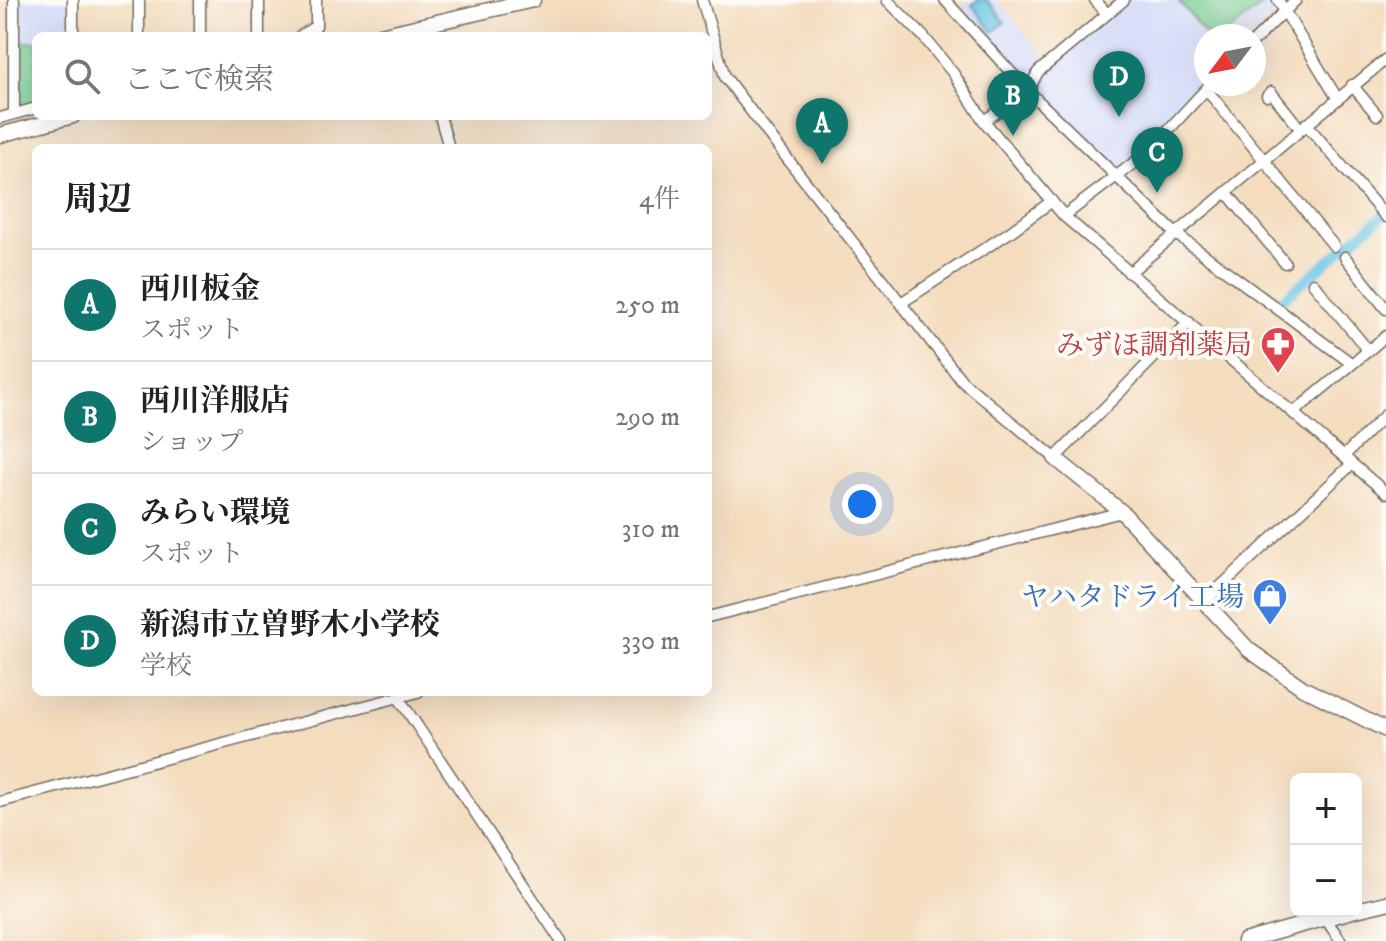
<!DOCTYPE html>
<html lang="ja">
<meta charset="utf-8">
<style>
body{margin:0;font-family:"IM FELL DW Pica","Noto Serif JP",serif;background:#f6f6f6;color:#222}
.controls{position:absolute;right:24px;bottom:24px;display:grid;overflow:hidden;border-radius:12px;box-shadow:0 8px 32px #0002}
.controls button{width:72px;height:72px;display:grid;place-items:center;padding:0;border:0;border-bottom:2px solid #e0e0e0;background:#fff;color:#222;font:40px sans-serif}
.compass{position:absolute;left:1194px;top:24px;width:72px;height:72px;border-radius:50%;background:#fff;box-shadow:0 8px 32px #0002;rotate:238deg}
.you{position:absolute;left:862px;top:504px;width:28px;height:28px;margin:-20px;border:6px solid #fff;border-radius:50%;background:#1a73e8;box-shadow:0 0 0 12px #1a73e833}
.badge{display:grid;place-items:center;width:52px;height:52px;border-radius:50%;background:#0f766e;color:#fff;font-size:26px;font-weight:700}
.pin{position:absolute;translate:-50% -66px;filter:drop-shadow(0 2px 4px #0008)}
.pin::after{content:'';position:absolute;top:42px;width:28px;height:24px;background:inherit;clip-path:polygon(0 0,100% 0,50% 100%)}
.list{margin:0;padding:0;list-style:none}
h2{display:flex;justify-content:space-between;align-items:center;height:104px;margin:0;padding:0 32px;font-size:34px}
h2 small{font-size:26px;font-weight:400;color:#767676}
.list li{display:grid;grid-template-columns:52px 1fr auto;gap:24px;align-items:center;box-sizing:border-box;height:112px;padding:0 32px;border-top:2px solid #e0e0e0}
.list b{display:block;font-size:30px;white-space:nowrap}
.list p{margin:0;font-size:26px;white-space:nowrap;color:#767676}
.list em{font-size:26px;font-style:normal;color:#767676}
.icon{flex:none;width:44px;height:44px;fill:none;stroke:currentColor;stroke-width:2;stroke-linecap:round;stroke-linejoin:round}
.map{position:relative;flex:none;width:1386px;height:941px;overflow:hidden}
.search{position:absolute;background:#fff;box-shadow:0 8px 32px #0002;left:32px;top:32px;width:680px;height:88px;display:flex;align-items:center;gap:20px;box-sizing:border-box;padding:0 28px;border-radius:12px;color:#767676;font-size:30px}
.panel{position:absolute;background:#fff;box-shadow:0 8px 32px #0002;left:32px;top:144px;width:680px;height:552px;border-radius:12px}
.map>svg:first-child{display:block}
</style>
<div class="map">
<svg width="1386" height="941" viewBox="0 0 1386 941">
<rect width="100%" height="100%" fill="#fdfcf7"/>
<filter id="ink" filterUnits="userSpaceOnUse"><feTurbulence type="fractalNoise" baseFrequency=".0125" numOctaves="2"/><feDisplacementMap in="SourceGraphic" scale="16" xChannelSelector="R" yChannelSelector="G"/><feConvolveMatrix kernelMatrix="1 2 1 2 8 2 1 2 1" color-interpolation-filters="sRGB"/></filter>
<filter id="wash" filterUnits="userSpaceOnUse"><feTurbulence type="fractalNoise" baseFrequency=".006" numOctaves="4" result="noise"/><feDisplacementMap in="SourceGraphic" scale="32" xChannelSelector="R" yChannelSelector="G"/><feGaussianBlur stdDeviation="1.8" result="paint"/><feColorMatrix in="noise" values="0 0 0 0 0 0 0 0 0 0 0 0 0 0 0 0 0 1.4 0 .05"/><feComposite in="paint" operator="in"/></filter>
<g filter="url(#wash)">
<rect width="100%" height="100%" fill="#f4dcbe"/>
<path fill="#d3d9f9" d="M18 0H68V36H36V42H18Z
M970 0H997L1051 63 1129 0H1273L1280 8 1253 36H1206V84L1118 172 958 10Z"/>
<path fill="#73cc93" stroke="#4f7c5f" stroke-width="2" d="M1178 0H1268L1224 36H1207Z
M18 42H36V104L22 108 18 104Z"/>
<path fill="#68c4e6" stroke="#4a7888" stroke-width="2" d="M978 0H987L1005 22 993 32 972 5Z"/>
<g fill="none" stroke-linecap="round" stroke-linejoin="round">
<path stroke="#68c4e6" stroke-width="10" d="M1278 303 1386 213"/>
</g>
</g>
<g filter="url(#ink)">
<g fill="none" stroke-linecap="round" stroke-linejoin="round">
<defs>
<path id="minor" d="M200 0V36
M702 0 725 77 786 157 962 381 1055 458 1189 322
M887 0 923 36 953 73 984 121 1064 216 1386 493
M945 0 1028 91 1176 234 1351 363
M1095 0 1107 14
M1278 0 1337 98
M73 36V0
M139 36V0
M259 36V0
M300 36 316 26V0
M1254 41 1296 0
M1352 85 1377 115
M1206 89 1334 246
M1267 96 1271 92 1301 130
M14 114V0
M440 116 449 148
M0 118 36 108
M984 121 1028 91 1038 72 1124 0
M1306 124 1386 217
M1227 193 1285 263
M1064 216 1147 153 1208 87
M1345 257 1386 309
M1129 273 1386 59
M1313 283 1367 349
M901 303 1010 232 1052 201
M1293 413 1386 336
M1344 456 1386 414
M1204 602 1352 464
M708 617 1122 512
M398 697 561 941
M0 802 418 692
M1325 918 1341 941"/>
<path id="tertiary" d="M376 36 533 0
M0 135 73 116
M1055 458 1122 512 1249 650 1303 688 1386 730
M1356 910 1386 903
M1244 941 1352 911"/>
</defs>
<use href="#minor" stroke="#71695e" stroke-width="13"/>
<use href="#tertiary" stroke="#71695e" stroke-width="17"/>
<use href="#minor" stroke="#fff" stroke-width="10"/>
<use href="#tertiary" stroke="#fff" stroke-width="14"/>
</g>
</g>
<defs>
<symbol id="pharmacy-pin" viewBox="-11 -11 22 30"><path d="M0 17L-7.5 6A9.5 9.5 0 1 1 7.5 6Z" fill="#e0444e" stroke="#fdfcf7"/><path d="M-2-6h4v4h4v4h-4v4h-4v-4h-4v-4h4Z" fill="#fff"/></symbol>
<symbol id="shop-pin" viewBox="-11 -11 22 30"><path d="M0 17L-7.5 6A9.5 9.5 0 1 1 7.5 6Z" fill="#3f7fe0" stroke="#fdfcf7"/><path d="M-5-2.5h2.3a2.7 3.5 0 0 1 5.4 0H5L5.5 6h-11ZM-1.5-2.5h3a1.5 2.3 0 0 0-3 0Z" fill="#fff"/></symbol>
</defs>
<g fill-rule="evenodd">
<use href="#pharmacy-pin" x="1258" y="324" width="40" height="54"/>
<use href="#shop-pin" x="1250" y="576" width="40" height="54"/>
</g>
<g text-anchor="middle" stroke-width="8" stroke-linejoin="round" paint-order="stroke">
<g font-size="28" fill="#be3a42" stroke="#fdfcf7" text-anchor="end">
<text x="1252" y="354">みずほ調剤薬局</text>
</g>
<g font-size="28" fill="#366cbe" stroke="#fdfcf7" text-anchor="end">
<text x="1244" y="606">ヤハタドライ工場</text>
</g>
</g>
</svg>
<div class="controls">
<button>+</button>
<button>−</button>
</div>
<svg class="compass" viewBox="-18 -18 36 36"><path d="M0-13l5 13h-10z" fill="#e53935"/><path d="M0 13l5-13h-10z" fill="#767676"/></svg>
<div class="you"></div>
<div class="pin badge" style="left:822px;top:164px">A</div>
<div class="pin badge" style="left:1013px;top:136px">B</div>
<div class="pin badge" style="left:1157px;top:193px">C</div>
<div class="pin badge" style="left:1119px;top:117px">D</div>
<div class="search"><svg class="icon" aria-label="search" viewBox="0 0 24 24"><circle cx="10" cy="10" r="6"/><path d="M15 15l6 6"/></svg>ここで検索</div>
<section class="panel">
<h2>周辺<small>4件</small></h2>
<ul class="list">
<li><span class="badge">A</span><div><b>西川板金</b><p>スポット</p></div><em>250 m</em></li>
<li><span class="badge">B</span><div><b>西川洋服店</b><p>ショップ</p></div><em>290 m</em></li>
<li><span class="badge">C</span><div><b>みらい環境</b><p>スポット</p></div><em>310 m</em></li>
<li><span class="badge">D</span><div><b>新潟市立曽野木小学校</b><p>学校</p></div><em>330 m</em></li>
</ul>
</section>
</div>
